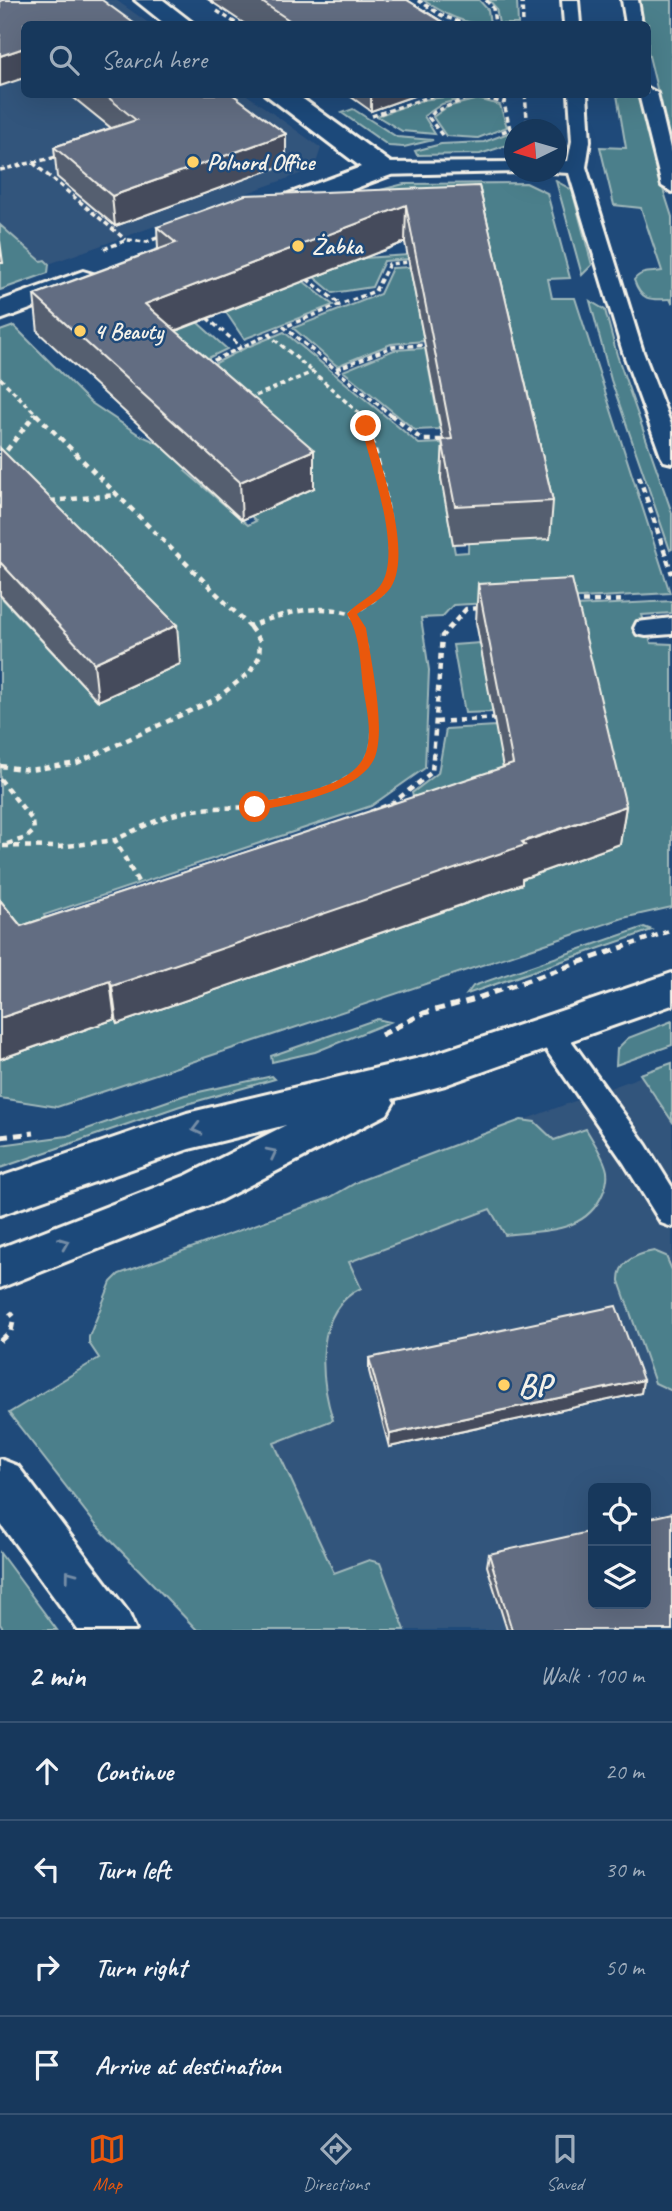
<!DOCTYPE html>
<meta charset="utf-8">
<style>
body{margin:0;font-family:Caveat,sans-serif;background:#203f62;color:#f1f3f6}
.controls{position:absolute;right:21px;bottom:21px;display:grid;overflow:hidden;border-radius:10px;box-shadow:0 7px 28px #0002}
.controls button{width:63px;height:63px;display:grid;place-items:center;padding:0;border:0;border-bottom:2px solid #365272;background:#17385c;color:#f1f3f6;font:35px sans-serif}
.compass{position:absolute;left:504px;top:119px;width:63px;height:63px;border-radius:50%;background:#17385c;box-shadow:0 7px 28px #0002;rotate:265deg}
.stop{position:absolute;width:21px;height:21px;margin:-16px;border:5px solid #ea580c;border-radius:50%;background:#fff}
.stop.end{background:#ea580c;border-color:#fff;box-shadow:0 2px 7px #0008}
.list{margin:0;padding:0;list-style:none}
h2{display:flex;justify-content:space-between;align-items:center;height:91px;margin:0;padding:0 28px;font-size:30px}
h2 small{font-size:23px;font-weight:400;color:#9eacbb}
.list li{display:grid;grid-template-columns:46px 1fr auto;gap:21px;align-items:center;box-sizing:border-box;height:98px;padding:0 28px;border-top:2px solid #365272}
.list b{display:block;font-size:26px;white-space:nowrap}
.list em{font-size:23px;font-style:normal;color:#9eacbb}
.icon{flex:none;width:38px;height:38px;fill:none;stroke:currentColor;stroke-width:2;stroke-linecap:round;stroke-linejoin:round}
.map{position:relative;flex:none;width:672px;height:1630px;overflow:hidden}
.search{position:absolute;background:#17385c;box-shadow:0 7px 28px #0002;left:21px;right:21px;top:21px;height:77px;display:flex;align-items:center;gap:18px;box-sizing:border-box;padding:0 24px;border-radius:10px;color:#9eacbb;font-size:26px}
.sheet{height:483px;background:#17385c}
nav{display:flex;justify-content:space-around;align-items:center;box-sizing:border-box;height:98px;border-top:2px solid #365272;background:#17385c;font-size:19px;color:#9eacbb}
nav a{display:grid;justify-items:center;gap:4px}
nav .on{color:#ea580c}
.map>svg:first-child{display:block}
</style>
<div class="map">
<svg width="672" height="1630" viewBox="0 0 672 1630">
<rect width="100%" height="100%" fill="#1f4a7a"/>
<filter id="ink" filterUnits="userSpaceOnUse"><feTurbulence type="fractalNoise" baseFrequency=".0143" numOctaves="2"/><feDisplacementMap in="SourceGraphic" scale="14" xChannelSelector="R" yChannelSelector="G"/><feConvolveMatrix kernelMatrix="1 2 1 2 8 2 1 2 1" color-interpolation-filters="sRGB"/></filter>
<g filter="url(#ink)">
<path fill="#33547c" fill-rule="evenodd" d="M0 0H116L150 24H24V94L247 95 321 148 314 169 46 265 0 225Z
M672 1065V1630H364L89 1343 111 1282 119 1274 329 1198 359 1181ZM593 1488H646V1604H593Z"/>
<path fill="#4c7f8b" stroke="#a0b8ba" stroke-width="2" d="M423 0H479L488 10 490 24C464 25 445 14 423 0Z
M489 0H517L518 24H499L496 8Z
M639 0H672V150L648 52V24H643Z
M461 95 468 97 442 104 424 116 435 134 402 131 377 116 422 100Z
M617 95H640L656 167 672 217V303L670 299C650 300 641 301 634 280 641 270 652 273 662 271L641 208 614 205 600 147 626 148Z
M478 99 500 105 507 127 478 138 446 136 433 117 447 107Z
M353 109 397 137 433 140 404 147 389 146 342 113Z
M514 131V143L480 154 417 155 415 151 441 144 484 142Z
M556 181 572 190 592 265 582 275Z
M526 183 547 193 570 278 548 279 552 298H575L670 593 453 605 442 617 421 618 429 670 425 768 371 806 44 915 62 953 0 930V596L98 701 180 664 0 450V331L14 326 90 402 138 434 160 444 187 469 185 471 248 525 256 521 251 516 204 369 245 348 284 332 419 444 443 443 441 478 455 553 468 552 477 222 376 191 404 184Z
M0 225 41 261 45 260 49 264 48 273 0 290V264L3 262 0 259Z
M408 255 409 259 384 261 372 287 333 293 314 277 364 258Z
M410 267 424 341 391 344 337 366 293 328 380 294 392 268Z
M303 281 333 305 244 339 225 311Z
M590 301 605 310 617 355 672 513V549L670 550 611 380Z
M197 322 227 349 196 364 143 343Z
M425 348 440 429 415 430 343 371 394 350Z
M672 601V613L642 615 651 643 672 644V907L623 918 57 1107 0 1098V1059L115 1019 117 1024 365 938 427 912 431 916 521 884 517 609Z
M480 643 493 712 465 713 453 645Z
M496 726 508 792 413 797 412 793 438 773 446 729Z
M644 927 652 930 467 994 473 986Z
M377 1019 390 1022 315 1052 272 1062 271 1056Z
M672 1021V1045L616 1065 617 1049 628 1038Z
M672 1063V1121L640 1074Z
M272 1076 275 1079 180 1106 0 1168V1145L67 1136 185 1095Z
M521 1120 535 1122 554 1140 586 1129C593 1141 602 1154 606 1167 609 1176 607 1184 603 1193 586 1234 543 1230 505 1235L490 1209 349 1262 361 1288C313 1311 320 1379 333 1420L274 1443 334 1573 369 1560 380 1563 405 1630H197L96 1525 9 1413 99 1358 89 1343V1337L111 1282 119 1274 329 1198 359 1181Z
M654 1251 666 1256 672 1270V1391L655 1383 619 1281C618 1261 637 1254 654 1251Z
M0 1553 57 1630H4L0 1624Z"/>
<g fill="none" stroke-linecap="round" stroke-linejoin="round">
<defs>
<path id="lane" d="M562 0H578L580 24H564Z
M622 0H638L642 24H626Z
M648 88 657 93 672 157V192L662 186 639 94H648Z
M569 94H587L590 141 586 167 643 352 672 427V463L664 461 661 456 623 352 569 173 551 172H556V161H568L572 141Z
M514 162V172H521L381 175 372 169 381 163Z
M672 618V634L646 636 637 634 634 628 637 622Z
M550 1022 560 1025 646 1145 672 1187V1227L661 1223 624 1163 540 1041 536 1033 540 1025Z"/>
<path id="street" d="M135 0H163L194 24H165Z
M265 94H296L391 163 395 169 391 175 281 216 271 218 261 216 257 210 261 204 361 167Z
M83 271 93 274 98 280 93 286 0 320V301Z
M672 973V1005L445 1085 392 1099 394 1102 387 1114 219 1201 0 1288V1248L187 1175 286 1125 189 1149 0 1215V1177L187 1113 428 1056Z"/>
<path id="secondary" d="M0 1459 18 1466 128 1612 136 1630H78L0 1523Z"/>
</defs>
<use href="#lane" stroke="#f4f1e8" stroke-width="6"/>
<use href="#street" stroke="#f4f1e8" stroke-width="6"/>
<use href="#secondary" stroke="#f4f1e8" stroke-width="6"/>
<path stroke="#f4f1e8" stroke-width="3.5" stroke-dasharray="5 3.5" stroke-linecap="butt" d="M418 0 441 15 464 24
M486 0 493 8 495 24
M522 0 523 24
M217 11 237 24
M469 94 504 103
M525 94 528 130
M372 116 438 94
M502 132 510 129 504 103 506 94
M442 135 429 118 434 112 477 94
M33 163 126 240
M0 170 61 156
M104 249 127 240 147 242 162 236
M307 279 340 304
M207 318 240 346
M268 334 313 372
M206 364 284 327
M336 369 392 347 424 345
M0 378 38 416
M248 399 313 372 362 416
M34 416 36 413
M392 416 284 327 375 291 389 264 409 262"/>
<path stroke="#f4f1e8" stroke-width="4.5" stroke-dasharray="6 5" stroke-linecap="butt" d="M36 414 249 626C283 614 317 602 352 614 368 638 369 673 372 701 374 718 376 738 370 754 359 786 294 802 264 806 239 809 214 806 189 811 163 816 139 828 115 840
M390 414 422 440H447
M0 459 35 414
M639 476 672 574
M50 501 117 495
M571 602 626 600
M352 614C363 606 378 599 385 586 401 555 379 443 361 414
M436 722 498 718
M0 766 30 770 77 763 216 699 250 672 259 657 260 641 249 626
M0 779 33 821 34 831 26 838 4 845
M370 812 393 803 432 772 442 636 466 609 482 608
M3 846 59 847 115 840 143 891
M621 948 672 930"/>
<path stroke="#f4f1e8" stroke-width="5" stroke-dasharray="9 6" stroke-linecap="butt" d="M381 1035 424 1013 472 1000 626 946
M0 1137 34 1133
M0 1341 11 1331 14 1317 10 1312"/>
<use href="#lane" fill="#1f4a7a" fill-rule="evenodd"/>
<use href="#street" fill="#1f4a7a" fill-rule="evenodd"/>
<use href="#secondary" fill="#1f4a7a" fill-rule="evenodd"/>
</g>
<path fill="#545e70" stroke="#f4f1e8" stroke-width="2" d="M209 0H407L446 24H245Z
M69 94H232L286 134V164L115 226 57 177 54 147 111 128Z
M347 94H419L371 111Z
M479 186 553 501 550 539 453 544 441 478 443 440 405 242 176 331 314 488 242 520 38 332 34 295 158 249 157 227Z
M0 448 180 664 98 701 0 595Z
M478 584 626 806 620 844 522 879V884L117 1024 115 1019 0 1059V900L21 926 503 768 476 622Z
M369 1358 643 1380 641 1393 389 1447 369 1371Z
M489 1554 672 1630H507L487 1566Z"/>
<path fill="#454c5b" stroke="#f4f1e8" stroke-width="2" d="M24 48V78L0 86V56Z
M371 94H419L371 111Z
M286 134V164L115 226 112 196Z
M406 205 405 242 148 341 145 304Z
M0 241 3 263H0Z
M314 450V488L242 520 240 482Z
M177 625 180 664 98 701 94 663Z
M626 806 620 844 522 879V884L117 1024 112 986Z
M110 981 115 1019 0 1059V1018Z
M643 1380 641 1393 389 1447 390 1434Z"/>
<path fill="#626d82" stroke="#f4f1e8" stroke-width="2" d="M2 0H102L135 24H24V48L0 56V1Z
M259 0H407L446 24H295Z
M104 94H232L286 134 112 196 54 147 136 120Z
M479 186 553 501 455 506 442 440 452 439 406 205 145 304 314 450 240 482 34 295 176 243 157 227 245 195Z
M0 448 177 625 94 663 0 562Z
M572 579 626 806 522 842 525 845 112 986 110 981 0 1018V900L21 926 513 764 478 584Z
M616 1306 643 1380 390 1434 369 1358Z
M672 1513V1630H512L489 1554 593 1531V1604H646V1519Z"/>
<defs><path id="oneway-chevron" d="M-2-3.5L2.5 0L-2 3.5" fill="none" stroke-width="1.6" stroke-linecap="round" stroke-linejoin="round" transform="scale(1.75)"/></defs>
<g stroke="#748da6">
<use href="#oneway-chevron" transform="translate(197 1129) rotate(166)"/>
<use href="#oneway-chevron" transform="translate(272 1153) rotate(-27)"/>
<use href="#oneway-chevron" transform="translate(64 1243) rotate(-22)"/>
<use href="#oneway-chevron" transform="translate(70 1575) rotate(-127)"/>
</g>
</g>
<path fill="#ea580c" d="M366 423 370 426C380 464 416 559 388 591 380 600 367 607 357 614L366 628C371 661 386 728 375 757 361 792 288 805 255 811L251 810V804C282 796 348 790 364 757 374 736 366 708 363 687 360 661 360 635 347 614 356 603 372 597 380 586 404 554 370 463 361 426Z"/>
<g fill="#ffd166" stroke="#1f4a7a" stroke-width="2.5">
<circle cx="193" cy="162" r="7"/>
<circle cx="298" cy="246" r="7"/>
<circle cx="80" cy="331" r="7"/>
<circle cx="504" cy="1385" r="7"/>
</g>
<g text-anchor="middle" stroke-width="5" stroke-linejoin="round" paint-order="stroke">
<g font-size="23" font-weight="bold" fill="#f4f1e8" stroke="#1f4a7a" text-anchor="start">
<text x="207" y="170">Polnord Office</text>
<text x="312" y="254">Żabka</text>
<text x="94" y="339">4 Beauty</text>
</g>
<g font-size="33" font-weight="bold" fill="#f4f1e8" stroke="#1f4a7a" text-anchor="start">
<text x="518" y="1397">BP</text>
</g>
</g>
</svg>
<div class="controls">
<button><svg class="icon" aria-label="locate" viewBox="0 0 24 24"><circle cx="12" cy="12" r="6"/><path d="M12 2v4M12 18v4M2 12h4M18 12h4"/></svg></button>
<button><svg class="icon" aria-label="layers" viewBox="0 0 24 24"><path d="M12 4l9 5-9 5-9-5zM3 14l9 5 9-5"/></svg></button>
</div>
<svg class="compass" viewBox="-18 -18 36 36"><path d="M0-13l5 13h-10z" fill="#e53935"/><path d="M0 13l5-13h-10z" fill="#9eacbb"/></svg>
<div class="stop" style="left:255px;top:807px"></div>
<div class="stop end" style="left:366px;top:426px"></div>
<div class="search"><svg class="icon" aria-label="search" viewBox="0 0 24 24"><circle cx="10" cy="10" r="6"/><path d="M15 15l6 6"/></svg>Search here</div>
</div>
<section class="sheet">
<h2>2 min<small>Walk · 100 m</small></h2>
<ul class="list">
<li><svg class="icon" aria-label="ahead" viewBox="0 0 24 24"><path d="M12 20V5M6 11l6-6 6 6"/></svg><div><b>Continue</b></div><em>20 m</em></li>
<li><svg class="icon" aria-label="left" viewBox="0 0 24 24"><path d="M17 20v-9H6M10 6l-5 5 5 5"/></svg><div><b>Turn left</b></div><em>30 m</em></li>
<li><svg class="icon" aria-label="right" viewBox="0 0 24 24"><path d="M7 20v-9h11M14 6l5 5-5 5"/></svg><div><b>Turn right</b></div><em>50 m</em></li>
<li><svg class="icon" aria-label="arrive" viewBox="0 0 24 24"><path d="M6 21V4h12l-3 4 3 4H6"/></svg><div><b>Arrive at destination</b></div></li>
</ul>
</section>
<nav>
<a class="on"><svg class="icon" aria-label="map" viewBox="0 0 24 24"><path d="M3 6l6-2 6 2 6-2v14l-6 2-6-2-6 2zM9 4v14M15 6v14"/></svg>Map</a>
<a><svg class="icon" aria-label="directions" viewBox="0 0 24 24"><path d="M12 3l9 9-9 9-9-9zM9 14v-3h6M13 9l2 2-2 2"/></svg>Directions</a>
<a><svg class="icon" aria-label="saved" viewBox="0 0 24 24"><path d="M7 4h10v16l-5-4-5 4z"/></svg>Saved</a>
</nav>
